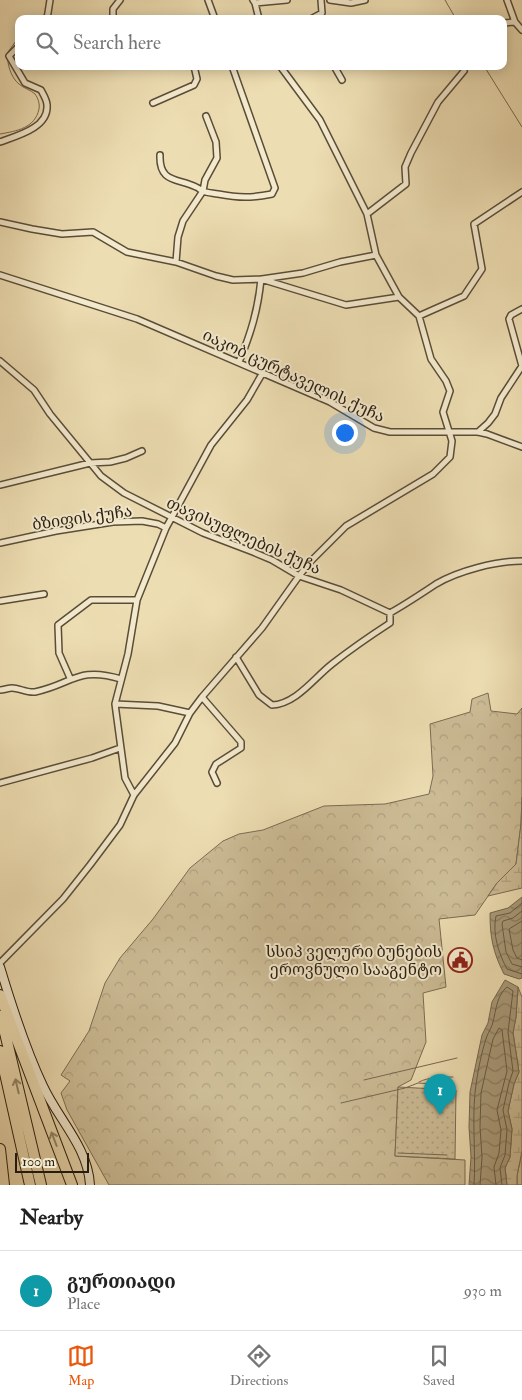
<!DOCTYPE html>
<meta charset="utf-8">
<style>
body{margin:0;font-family:"IM FELL Double Pica","Noto Serif Georgian",serif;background:#f2f2f2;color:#222}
.scale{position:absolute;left:15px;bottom:12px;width:74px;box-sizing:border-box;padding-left:5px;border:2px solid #291d10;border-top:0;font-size:14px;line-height:18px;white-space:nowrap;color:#291d10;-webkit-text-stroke:4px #f3e9cd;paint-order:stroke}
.you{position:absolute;left:344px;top:432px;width:18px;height:18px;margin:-12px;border:4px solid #fff;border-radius:50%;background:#1a73e8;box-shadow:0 0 0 8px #1a73e833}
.badge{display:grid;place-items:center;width:32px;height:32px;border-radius:50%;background:#ea580c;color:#fff;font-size:16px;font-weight:700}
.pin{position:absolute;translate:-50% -41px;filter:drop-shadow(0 1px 2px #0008)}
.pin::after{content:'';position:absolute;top:26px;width:18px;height:15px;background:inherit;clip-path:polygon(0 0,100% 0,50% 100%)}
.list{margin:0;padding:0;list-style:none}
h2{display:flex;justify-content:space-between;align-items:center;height:65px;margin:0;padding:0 20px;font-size:21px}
h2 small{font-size:16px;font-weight:400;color:#767676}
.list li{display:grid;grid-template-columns:32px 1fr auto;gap:15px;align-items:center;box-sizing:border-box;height:80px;padding:0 20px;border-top:1px solid #e0e0e0}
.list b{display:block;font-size:19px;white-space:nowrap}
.list p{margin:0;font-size:16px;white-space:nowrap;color:#767676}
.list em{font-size:16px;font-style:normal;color:#767676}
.icon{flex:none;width:28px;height:28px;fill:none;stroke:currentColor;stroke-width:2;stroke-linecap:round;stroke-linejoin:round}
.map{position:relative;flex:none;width:522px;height:1185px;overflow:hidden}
.search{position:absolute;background:#fff;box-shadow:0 2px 12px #0003;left:15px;right:15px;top:15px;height:55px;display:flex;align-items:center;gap:12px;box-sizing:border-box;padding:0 18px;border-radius:10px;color:#767676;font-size:19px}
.sheet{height:145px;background:#fff}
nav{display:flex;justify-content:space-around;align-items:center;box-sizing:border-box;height:70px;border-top:1px solid #e0e0e0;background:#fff;font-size:14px;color:#767676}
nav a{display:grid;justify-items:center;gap:2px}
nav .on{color:#ea580c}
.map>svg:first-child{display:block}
</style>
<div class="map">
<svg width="522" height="1185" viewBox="0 0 522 1185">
<defs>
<pattern id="forest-crowns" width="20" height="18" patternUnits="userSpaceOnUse" patternTransform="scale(1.25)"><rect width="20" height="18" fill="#ccbc96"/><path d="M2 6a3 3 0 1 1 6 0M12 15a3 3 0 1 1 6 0" fill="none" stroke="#afa180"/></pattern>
<pattern id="wetland-marsh" width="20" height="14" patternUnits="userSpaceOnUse" patternTransform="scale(1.25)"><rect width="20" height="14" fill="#ccbc96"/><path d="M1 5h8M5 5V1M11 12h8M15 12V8" fill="none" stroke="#afa180"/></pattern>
<pattern id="garden-dots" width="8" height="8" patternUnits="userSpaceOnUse" patternTransform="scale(1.25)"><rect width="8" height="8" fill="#ccbc96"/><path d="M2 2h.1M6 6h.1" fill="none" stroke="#afa180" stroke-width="1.8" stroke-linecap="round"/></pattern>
<pattern id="water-waves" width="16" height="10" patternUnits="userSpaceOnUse" patternTransform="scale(1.25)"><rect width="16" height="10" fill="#aa9c7b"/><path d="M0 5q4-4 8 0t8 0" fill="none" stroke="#8a7f63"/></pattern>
</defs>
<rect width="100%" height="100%" fill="#edddb2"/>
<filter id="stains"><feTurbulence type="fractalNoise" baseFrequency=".004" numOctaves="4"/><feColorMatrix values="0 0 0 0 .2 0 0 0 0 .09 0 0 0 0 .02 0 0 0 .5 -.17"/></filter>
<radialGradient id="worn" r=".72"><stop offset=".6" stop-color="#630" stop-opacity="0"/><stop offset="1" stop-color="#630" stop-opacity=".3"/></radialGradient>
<path fill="url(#forest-crowns)" stroke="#7a6c53" d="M488 693 491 711 517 714 522 708V797L521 824 516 864 497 883 475 915 439 919 446 987 423 993 426 1042 411 1080 398 1087 395 1156 465 1160V1185H109L67 1110 61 1093 70 1081 61 1075 89 1031 105 983 120 958 153 919 190 868 223 841 239 834 263 830 324 806 385 804 429 794 433 776 430 724 470 712 472 699Z
M522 1151V1185H517V1176Z"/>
<path fill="url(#wetland-marsh)" stroke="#7a6c53" d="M522 797V888L488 896 497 883 516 864 521 824Z
M518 987 522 997V1151L517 1176V1185H507L505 1168 510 1157 512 1129 508 1111 514 1084 519 1072 513 1032 516 1017Z"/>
<path fill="url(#garden-dots)" stroke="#7a6c53" d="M398 1087 456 1090 455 1159 395 1156Z"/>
<path fill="url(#water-waves)" stroke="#766950" d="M522 897V978L519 979 504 974C493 952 490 938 490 913L508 908Z
M505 980 518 987 516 1017 513 1033 519 1072 514 1084 508 1111 512 1129 510 1157 505 1168 507 1185H469L471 1157 469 1127 470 1092 482 1035 488 1023 492 1002Z"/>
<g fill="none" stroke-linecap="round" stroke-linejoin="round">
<path stroke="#6a5c46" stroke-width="1" d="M522 903 510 913 496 916C492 934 499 954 507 969L522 974
M522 911 513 918 503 921 502 924 506 952 512 964 522 967
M522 921 509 929 513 950 517 958 522 960
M474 1185C476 1154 472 1123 475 1093 477 1075 481 1053 487 1036 489 1031 492 1027 493 1022 496 1010 497 995 507 987L513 991 508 1032 513 1071 509 1083 503 1110 507 1130 505 1155 500 1168 502 1185
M480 1185 482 1157 480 1127 481 1093 493 1039 499 1028 502 1030 507 1071 497 1110 501 1130 499 1153 494 1167 496 1185"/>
<path stroke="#766950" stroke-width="1" d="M445 0 456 19
M42 19 45 13
M484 66 522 127
M0 134C17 131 35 128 39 109 40 104 38 98 35 94 31 90 23 88 19 84 11 78 6 62 8 52L19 37
M364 1080 457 1058
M419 1082C428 1077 443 1077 453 1077
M341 1103 405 1088 418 1083 453 1085
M398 1153 447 1155"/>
<defs>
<path id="street" d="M208 0 215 19
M253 0 255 3 287 0
M330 0 351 3 365 0
M507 0 515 22 522 30
M255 3 259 19
M47 19 50 0
M113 19V9L120 0
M311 19 322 13 321 0
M503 23 515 22
M334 66 342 80
M153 103 194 85 197 79 194 66
M0 142C16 136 49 128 47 105 47 100 43 94 41 90L25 83 9 56 19 46
M160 155C159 183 177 178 196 187 199 188 200 190 203 191 207 193 213 193 218 194 239 198 252 198 272 194L275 188 232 66
M367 214 406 184 405 167 411 153 438 102 464 71
M0 222 32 229 62 234 93 232 127 252 176 262 216 276 233 280 261 279 346 305 399 297
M176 262 178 237 183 221 203 191 205 180 217 158 216 142 206 116
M0 275 137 319 330 402 374 428 390 432H478L487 434 522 447
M262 279 303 273 340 262 376 255
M419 316 464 296 482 269 474 224 522 192
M0 361 34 390 50 414 101 476 124 493 203 533 253 552 272 560 299 576 341 590 390 613
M239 362C251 333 258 310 261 279
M522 366 509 319 511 315 522 309
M478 432 488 423 495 414 501 398 522 366
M0 485 90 463 110 462 126 458 142 451
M0 543 56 531 113 522 142 521 158 524 166 528
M0 601 44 594
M390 613C406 604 421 594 436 584 458 571 496 561 522 561
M236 657 259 695 272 705C296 704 314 678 332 664 351 649 370 636 390 623V613
M70 678 59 653 58 625 91 600H137
M0 690C4 690 8 688 12 688 19 688 27 693 35 692 73 684 77 666 121 679
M202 697 241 742V748L216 764 212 772 217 783
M115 704 158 706 190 713
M0 783 92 758 120 748
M134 795 125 778 115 704 128 654 137 600 166 528 211 445 247 400 262 374
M0 963 63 899 90 865 120 825 134 795 175 743 190 713 202 697 262 628 299 576 311 561 346 526 433 474 450 457 452 441 443 412 450 391 446 381 431 359 419 316 399 297 376 255 367 214 320 120 280 66"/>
<path id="secondary" d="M0 967C12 1007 25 1048 43 1086 58 1119 88 1147 90 1185"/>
<path id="highway" d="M0 995 72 1185
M1 1016 41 1185
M0 1051 30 1185
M0 1149 4 1185"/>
</defs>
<use href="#street" stroke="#5a4d38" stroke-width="8"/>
<use href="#secondary" stroke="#291d10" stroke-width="10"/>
<use href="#highway" stroke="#291d10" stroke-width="12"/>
<use href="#street" stroke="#f3e9cd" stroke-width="5"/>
<use href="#secondary" stroke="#f3e9cd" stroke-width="8"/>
<use href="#highway" stroke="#edddb2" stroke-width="10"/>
</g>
<defs><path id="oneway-shaft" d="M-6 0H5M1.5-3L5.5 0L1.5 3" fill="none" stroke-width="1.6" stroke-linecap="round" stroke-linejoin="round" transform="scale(1.25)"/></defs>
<g stroke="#958769">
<use href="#oneway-shaft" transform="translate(17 1086) rotate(-103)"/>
<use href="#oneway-shaft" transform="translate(54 1139) rotate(-111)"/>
</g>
<defs>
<symbol id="civic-ring" viewBox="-11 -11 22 22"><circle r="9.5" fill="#f3e9cd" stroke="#8f2418" stroke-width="1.5"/><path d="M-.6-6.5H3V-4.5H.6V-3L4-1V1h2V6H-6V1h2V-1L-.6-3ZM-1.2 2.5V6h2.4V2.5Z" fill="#8f2418"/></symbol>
</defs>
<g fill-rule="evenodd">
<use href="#civic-ring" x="446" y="946" width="28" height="28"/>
</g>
<g text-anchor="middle" stroke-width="4" stroke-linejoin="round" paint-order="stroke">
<g font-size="16" fill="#291d10" stroke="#f3e9cd">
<text transform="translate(294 375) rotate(25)" y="6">იაკობ ცურტაველის ქუჩა</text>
<text transform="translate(82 517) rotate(-8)" y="6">ბზიფის ქუჩა</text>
<text transform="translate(244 535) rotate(24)" y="6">თავისუფლების ქუჩა</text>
</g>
<g font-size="16" fill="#291d10" stroke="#f3e9cd" text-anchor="end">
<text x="442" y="957">სსიპ ველური ბუნების<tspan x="442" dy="18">ეროვნული სააგენტო</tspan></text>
</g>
</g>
<rect width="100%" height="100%" filter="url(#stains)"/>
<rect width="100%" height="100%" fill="url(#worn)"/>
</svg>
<div class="scale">100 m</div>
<div class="you"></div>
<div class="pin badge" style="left:440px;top:1115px;background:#0f9aa8">1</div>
<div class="search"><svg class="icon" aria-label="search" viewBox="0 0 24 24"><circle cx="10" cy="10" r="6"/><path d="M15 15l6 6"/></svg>Search here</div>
</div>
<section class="sheet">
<h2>Nearby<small></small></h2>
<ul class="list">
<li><span class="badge" style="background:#0f9aa8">1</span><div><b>გურთიადი</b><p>Place</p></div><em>930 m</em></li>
</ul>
</section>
<nav>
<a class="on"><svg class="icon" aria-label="map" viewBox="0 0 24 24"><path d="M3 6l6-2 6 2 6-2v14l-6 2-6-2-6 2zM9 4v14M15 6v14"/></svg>Map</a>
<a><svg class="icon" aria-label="directions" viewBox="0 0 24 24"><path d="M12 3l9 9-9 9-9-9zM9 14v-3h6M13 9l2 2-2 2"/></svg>Directions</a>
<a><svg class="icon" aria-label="saved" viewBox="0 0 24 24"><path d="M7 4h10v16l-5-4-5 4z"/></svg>Saved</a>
</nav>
